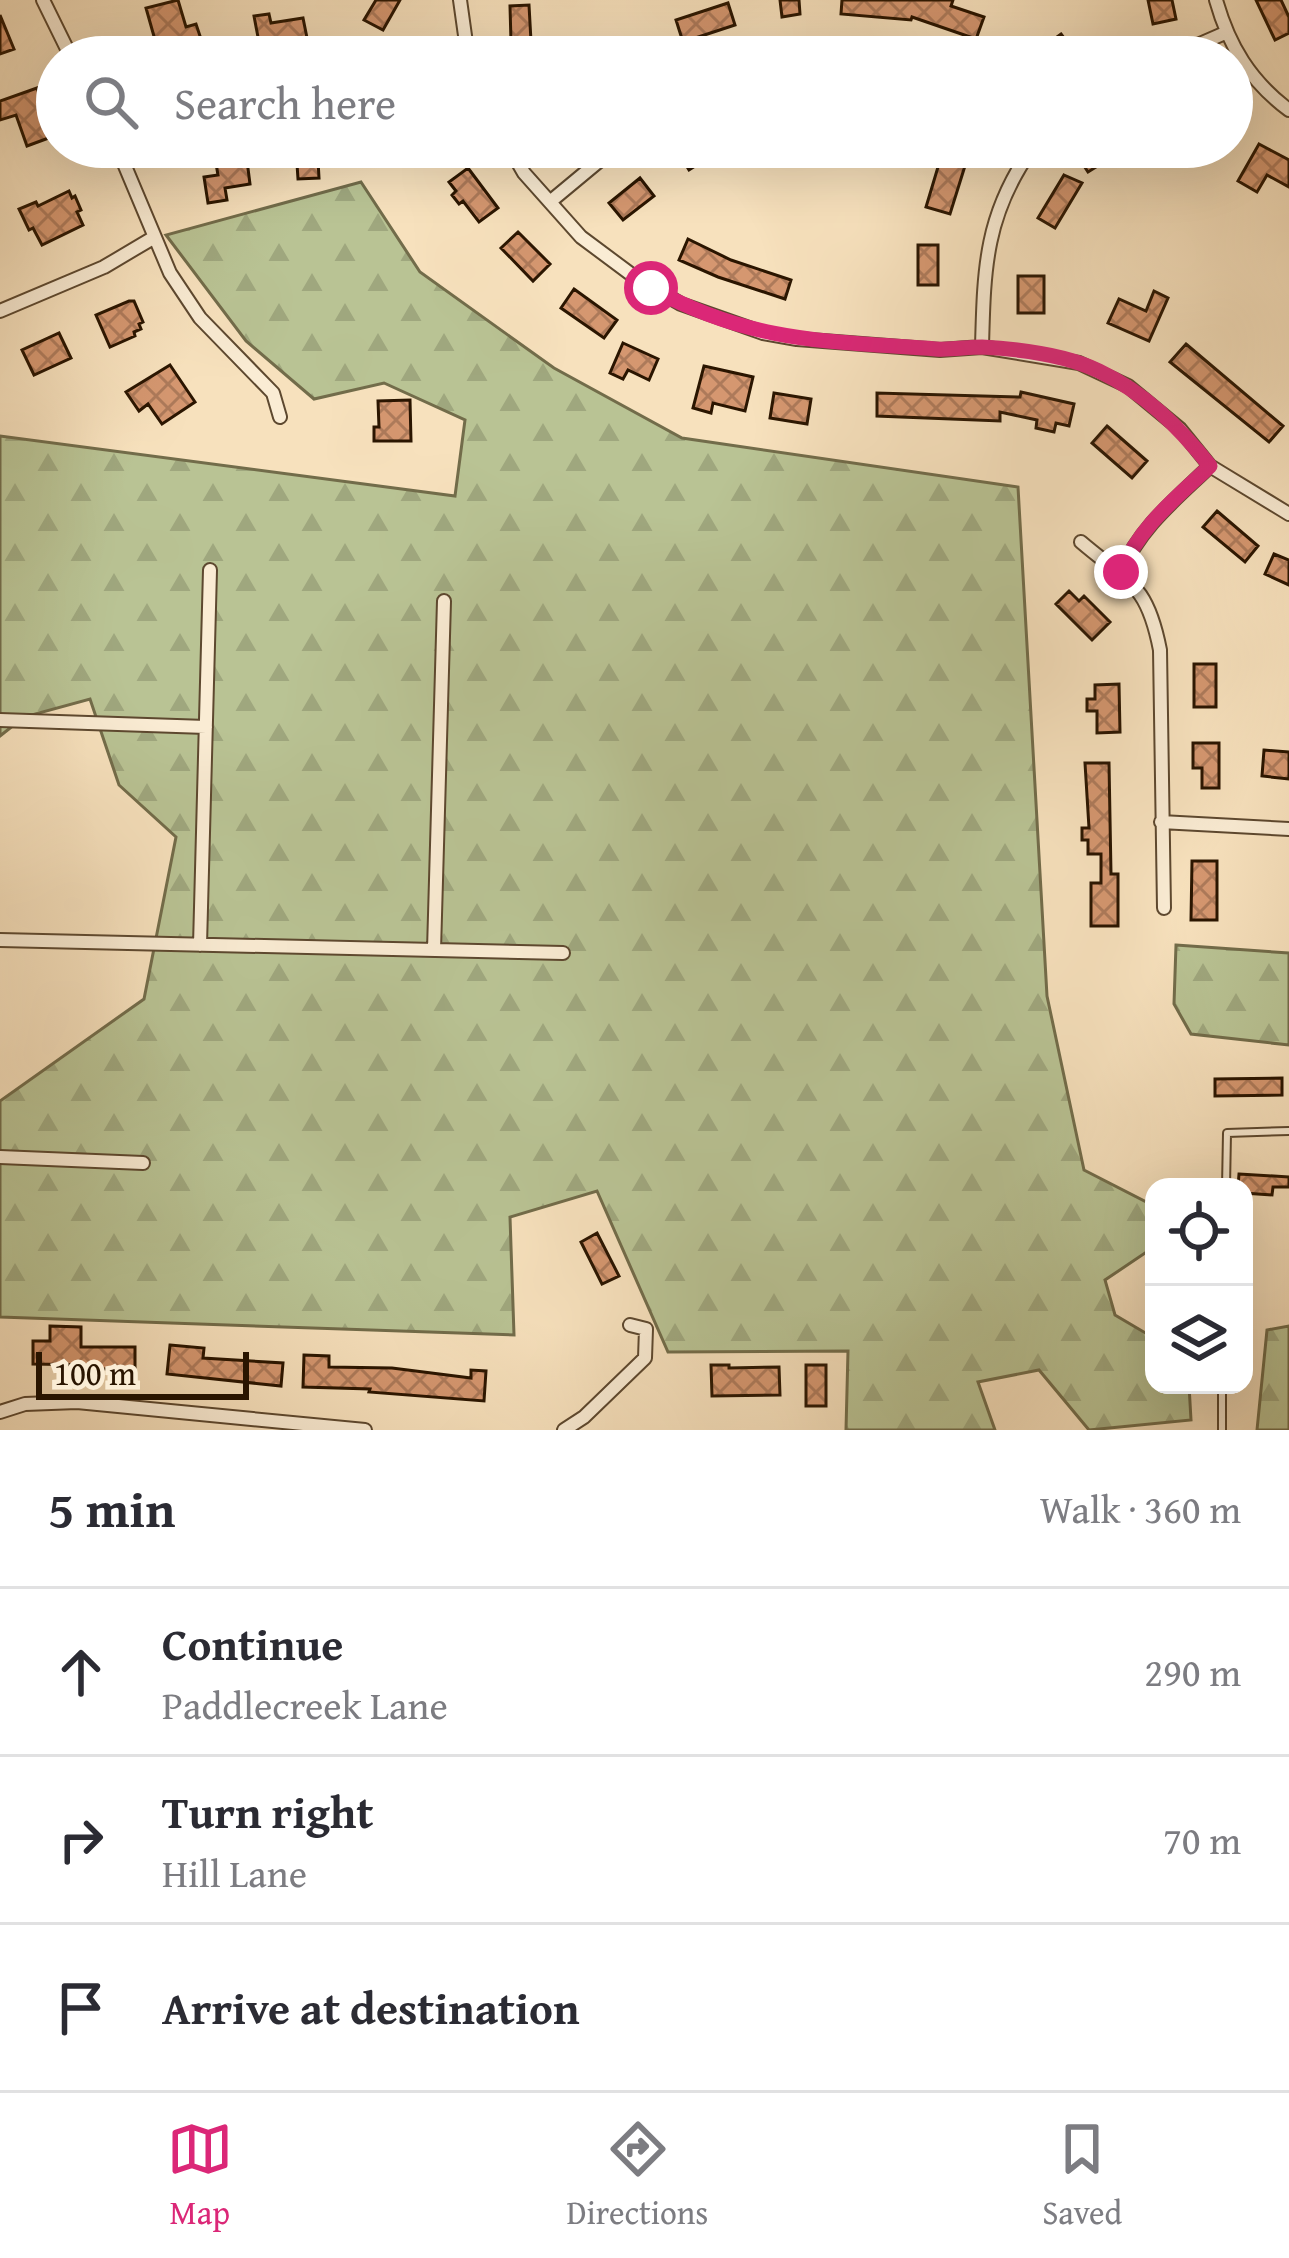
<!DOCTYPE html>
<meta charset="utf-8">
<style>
body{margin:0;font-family:"Gentium Book Plus",serif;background:#f2f2f3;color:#2b2b33}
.controls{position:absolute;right:36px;bottom:36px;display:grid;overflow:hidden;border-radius:24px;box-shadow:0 12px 48px #0002}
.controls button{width:108px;height:108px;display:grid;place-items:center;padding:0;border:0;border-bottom:3px solid #e1e1e2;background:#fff;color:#2b2b33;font:60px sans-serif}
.scale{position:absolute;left:36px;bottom:30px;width:213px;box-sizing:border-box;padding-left:12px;border:6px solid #2a1500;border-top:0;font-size:33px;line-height:42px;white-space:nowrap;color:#2a1500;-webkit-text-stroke:9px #faecd4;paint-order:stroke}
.stop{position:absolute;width:36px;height:36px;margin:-27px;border:9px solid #db2777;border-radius:50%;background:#fff}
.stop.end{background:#db2777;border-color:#fff;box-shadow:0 3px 12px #0008}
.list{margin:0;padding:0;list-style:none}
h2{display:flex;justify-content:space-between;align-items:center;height:156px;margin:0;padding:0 48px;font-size:51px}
h2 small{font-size:39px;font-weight:400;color:#7c7c81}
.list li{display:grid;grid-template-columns:78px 1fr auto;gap:36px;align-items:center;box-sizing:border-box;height:168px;padding:0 48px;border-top:3px solid #e1e1e2}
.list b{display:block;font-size:45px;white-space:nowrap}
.list p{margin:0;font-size:39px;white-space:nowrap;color:#7c7c81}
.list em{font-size:39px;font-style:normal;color:#7c7c81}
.icon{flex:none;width:66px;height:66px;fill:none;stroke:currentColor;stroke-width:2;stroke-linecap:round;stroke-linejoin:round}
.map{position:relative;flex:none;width:1289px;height:1430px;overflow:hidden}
.search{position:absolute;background:#fff;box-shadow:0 12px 48px #0002;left:36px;right:36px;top:36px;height:132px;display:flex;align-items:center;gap:30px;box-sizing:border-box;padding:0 42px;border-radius:66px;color:#7c7c81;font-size:45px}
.sheet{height:660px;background:#fff}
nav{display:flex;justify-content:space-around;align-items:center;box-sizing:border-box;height:168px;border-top:3px solid #e1e1e2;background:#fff;font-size:33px;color:#7c7c81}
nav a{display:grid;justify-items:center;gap:6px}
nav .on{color:#db2777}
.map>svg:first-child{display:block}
</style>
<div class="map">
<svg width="1289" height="1430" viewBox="0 0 1289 1430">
<defs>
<pattern id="forest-firs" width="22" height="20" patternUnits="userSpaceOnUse" patternTransform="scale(3)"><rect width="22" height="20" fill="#b9c394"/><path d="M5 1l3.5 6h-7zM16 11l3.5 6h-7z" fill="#9fa77e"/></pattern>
<pattern id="building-cross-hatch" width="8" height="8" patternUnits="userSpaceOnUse" patternTransform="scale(3)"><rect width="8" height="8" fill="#d59770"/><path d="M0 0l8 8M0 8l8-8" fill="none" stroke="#ad7a5a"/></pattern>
</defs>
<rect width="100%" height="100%" fill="#f7e1bd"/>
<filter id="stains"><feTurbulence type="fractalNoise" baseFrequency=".00167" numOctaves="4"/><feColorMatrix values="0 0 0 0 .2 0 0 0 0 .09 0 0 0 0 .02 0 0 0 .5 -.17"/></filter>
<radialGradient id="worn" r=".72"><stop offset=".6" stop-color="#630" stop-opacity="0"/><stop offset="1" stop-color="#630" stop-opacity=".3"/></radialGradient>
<path fill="url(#forest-firs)" stroke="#726c4a" stroke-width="3" d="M361 182 420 272 554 368 682 438 1018 487 1047 996 1084 1170 1154 1206V1247L1105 1280 1115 1315 1154 1338V1385H1189L1191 1420 1089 1430 1039 1370 978 1382 995 1430H846L848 1351 668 1352 597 1191 510 1217 514 1335 0 1317V1101L144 999 176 837 119 785 90 699 24 717 0 736V436L455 496 465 420 384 383 314 399 246 341 166 235Z
M1176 945 1289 953V1045L1191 1034 1174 1004Z
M1289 1326V1430H1257L1267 1330Z"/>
<path fill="url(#building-cross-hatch)" stroke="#2a1500" stroke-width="3" d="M178 0 186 27 196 24 202 42 168 52 164 38 155 40 146 8Z
M376 0H400L383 30 364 20Z
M780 0H799L800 14 782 17Z
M842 0H953L951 6 984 17 976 39 912 17 911 20 841 14Z
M1148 0H1172L1176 19 1153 24Z
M1256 0H1281L1289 17V33L1275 40Z
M728 3 735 25 683 42 676 20Z
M529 5 531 41 511 42 510 6Z
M269 14 271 23 303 18 308 43 300 44 301 52 278 56 277 50 261 53 254 16Z
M0 15 14 49 0 54Z
M1061 34 1078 57H1029Z
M37 88 54 136 27 146 16 115 0 120V101Z
M1259 144 1289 160V187L1267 175 1257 192 1238 181Z
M302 147H344L345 158 318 160 319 178 298 179 297 164 303 163Z
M675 147H725L689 170Z
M944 147 969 153 950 214 926 207Z
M1089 147H1128L1088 172 1077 155Z
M246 153 250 184 225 188 227 200 208 203 204 177 218 175 215 158Z
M468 168 498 208 479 222 463 201 459 204 452 195 456 191 449 182Z
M1064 175 1082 183 1055 228 1038 218Z
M640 178 654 196 623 220 609 203Z
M69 191 72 198 75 196 81 210 77 212 83 225 42 245 33 228 29 230 19 209 36 202 38 206Z
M518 232 550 264 533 281 501 248Z
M688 239 731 260 791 280 785 299 718 277 679 260Z
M918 245H938V285H918Z
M1018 276H1044V313H1018Z
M574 289 617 320 604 338 561 308Z
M1154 291 1168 298 1149 341 1108 323 1119 299 1146 311Z
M129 301H134L143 322 139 324 141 329 134 332 135 336 110 347 96 315Z
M59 333 71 358 34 375 22 350Z
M623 343 658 359 649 380 628 370 623 379 610 373Z
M1186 344 1283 426 1269 442 1170 362Z
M170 365 195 402 162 424 148 404 139 411 126 392Z
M704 366 753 377 745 411 713 403 711 413 693 408Z
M1021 392 1074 404 1069 426 1056 423 1054 432 1036 428 1037 420 1000 412V421L877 416V393L1020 397Z
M774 393 811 399 807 424 770 418Z
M410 400 411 441H374V427H379L378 401Z
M1107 426 1147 461 1132 478 1092 443Z
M1217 511 1258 546 1245 562 1203 527Z
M1274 554 1289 560V585L1265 574Z
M1069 591 1079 601 1084 596 1110 622 1092 640 1056 604Z
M1194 664H1216V707H1194Z
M1119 684 1120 732 1097 733V711H1087V699H1095V685Z
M1193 743H1219V788H1202V768H1193Z
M1264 750 1289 752V779L1262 776Z
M1085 763H1109L1111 874H1118V926H1091V883H1101V854H1088V840H1082V828H1089Z
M1192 861H1217V920H1191Z
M1282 1078V1095L1215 1096V1079Z
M1239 1174 1289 1177V1187H1273L1272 1195 1244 1193V1187H1238Z
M597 1233 619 1276 602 1284 581 1242Z
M50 1326 81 1327V1347H135V1369H90V1365L33 1364V1341H50Z
M170 1345 204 1348 203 1358 283 1363 281 1386 167 1374Z
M304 1355 329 1356V1367L392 1368 471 1378V1370L486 1371 484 1401 369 1392 370 1389 303 1387Z
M711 1365H729V1368L779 1367 780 1395 712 1396Z
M806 1365H826V1406H806Z"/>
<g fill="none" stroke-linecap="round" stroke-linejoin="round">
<defs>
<path id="service" d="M1226 1187 1227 1133 1289 1131
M1222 1430V1385"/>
<path id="minor" d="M43 0 71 57
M460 0 468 57
M1216 0C1229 46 1250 81 1289 110
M428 57 464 45
M1170 57 1225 33
M117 147 170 273 200 318 273 393 280 417
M509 147 524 173 581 237 636 278 681 304 763 333 797 339 940 350 982 347 1079 363 1128 386 1180 429 1210 466 1289 514
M551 201 616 147
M0 311 104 267 153 238
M982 347C984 268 985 214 1033 147
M1081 542C1129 583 1147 583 1160 650L1164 908
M1121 572C1140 527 1176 499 1210 466
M0 720 206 727
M1161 822 1289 829
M0 940 563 953
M200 945 210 570
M434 950 444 601
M0 1157 143 1163
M0 1412 25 1404 77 1402 365 1430
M564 1430 584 1417 645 1358 646 1329 630 1325"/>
</defs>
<use href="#service" stroke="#5d482f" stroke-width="10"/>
<use href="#minor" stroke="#5d482f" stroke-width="16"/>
<use href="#service" stroke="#faecd4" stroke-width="6"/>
<use href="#minor" stroke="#faecd4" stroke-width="12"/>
</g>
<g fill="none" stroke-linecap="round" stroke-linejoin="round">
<path stroke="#db2777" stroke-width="15" d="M651 288C751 343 827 341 936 349 951 350 967 347 982 347 1019 349 1066 355 1099 371 1145 393 1179 427 1210 466 1175 499 1139 527 1121 572"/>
</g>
<rect width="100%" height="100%" filter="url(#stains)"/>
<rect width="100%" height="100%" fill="url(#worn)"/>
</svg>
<div class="controls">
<button><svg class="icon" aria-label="locate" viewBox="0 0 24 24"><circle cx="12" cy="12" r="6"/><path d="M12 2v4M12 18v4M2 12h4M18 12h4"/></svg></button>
<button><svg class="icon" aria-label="layers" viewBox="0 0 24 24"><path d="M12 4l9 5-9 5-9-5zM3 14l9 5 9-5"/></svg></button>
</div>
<div class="scale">100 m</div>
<div class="stop" style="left:651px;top:288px"></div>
<div class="stop end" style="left:1121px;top:572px"></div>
<div class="search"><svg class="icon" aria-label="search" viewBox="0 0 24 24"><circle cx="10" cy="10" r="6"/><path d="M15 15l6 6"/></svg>Search here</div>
</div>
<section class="sheet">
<h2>5 min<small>Walk · 360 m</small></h2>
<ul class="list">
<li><svg class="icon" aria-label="ahead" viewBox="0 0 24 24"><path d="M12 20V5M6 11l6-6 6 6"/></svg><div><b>Continue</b><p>Paddlecreek Lane</p></div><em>290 m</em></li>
<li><svg class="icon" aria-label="right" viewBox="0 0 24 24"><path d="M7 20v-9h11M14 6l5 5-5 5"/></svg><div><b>Turn right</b><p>Hill Lane</p></div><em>70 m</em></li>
<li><svg class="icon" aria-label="arrive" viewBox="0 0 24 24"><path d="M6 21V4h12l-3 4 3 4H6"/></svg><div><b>Arrive at destination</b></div></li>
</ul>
</section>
<nav>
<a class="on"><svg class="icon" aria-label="map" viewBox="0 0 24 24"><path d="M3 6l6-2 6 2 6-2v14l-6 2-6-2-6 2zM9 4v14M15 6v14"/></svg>Map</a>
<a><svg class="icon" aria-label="directions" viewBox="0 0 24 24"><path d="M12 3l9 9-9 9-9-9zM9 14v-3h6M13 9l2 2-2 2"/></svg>Directions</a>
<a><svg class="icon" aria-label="saved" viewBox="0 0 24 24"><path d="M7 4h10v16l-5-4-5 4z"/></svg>Saved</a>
</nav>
